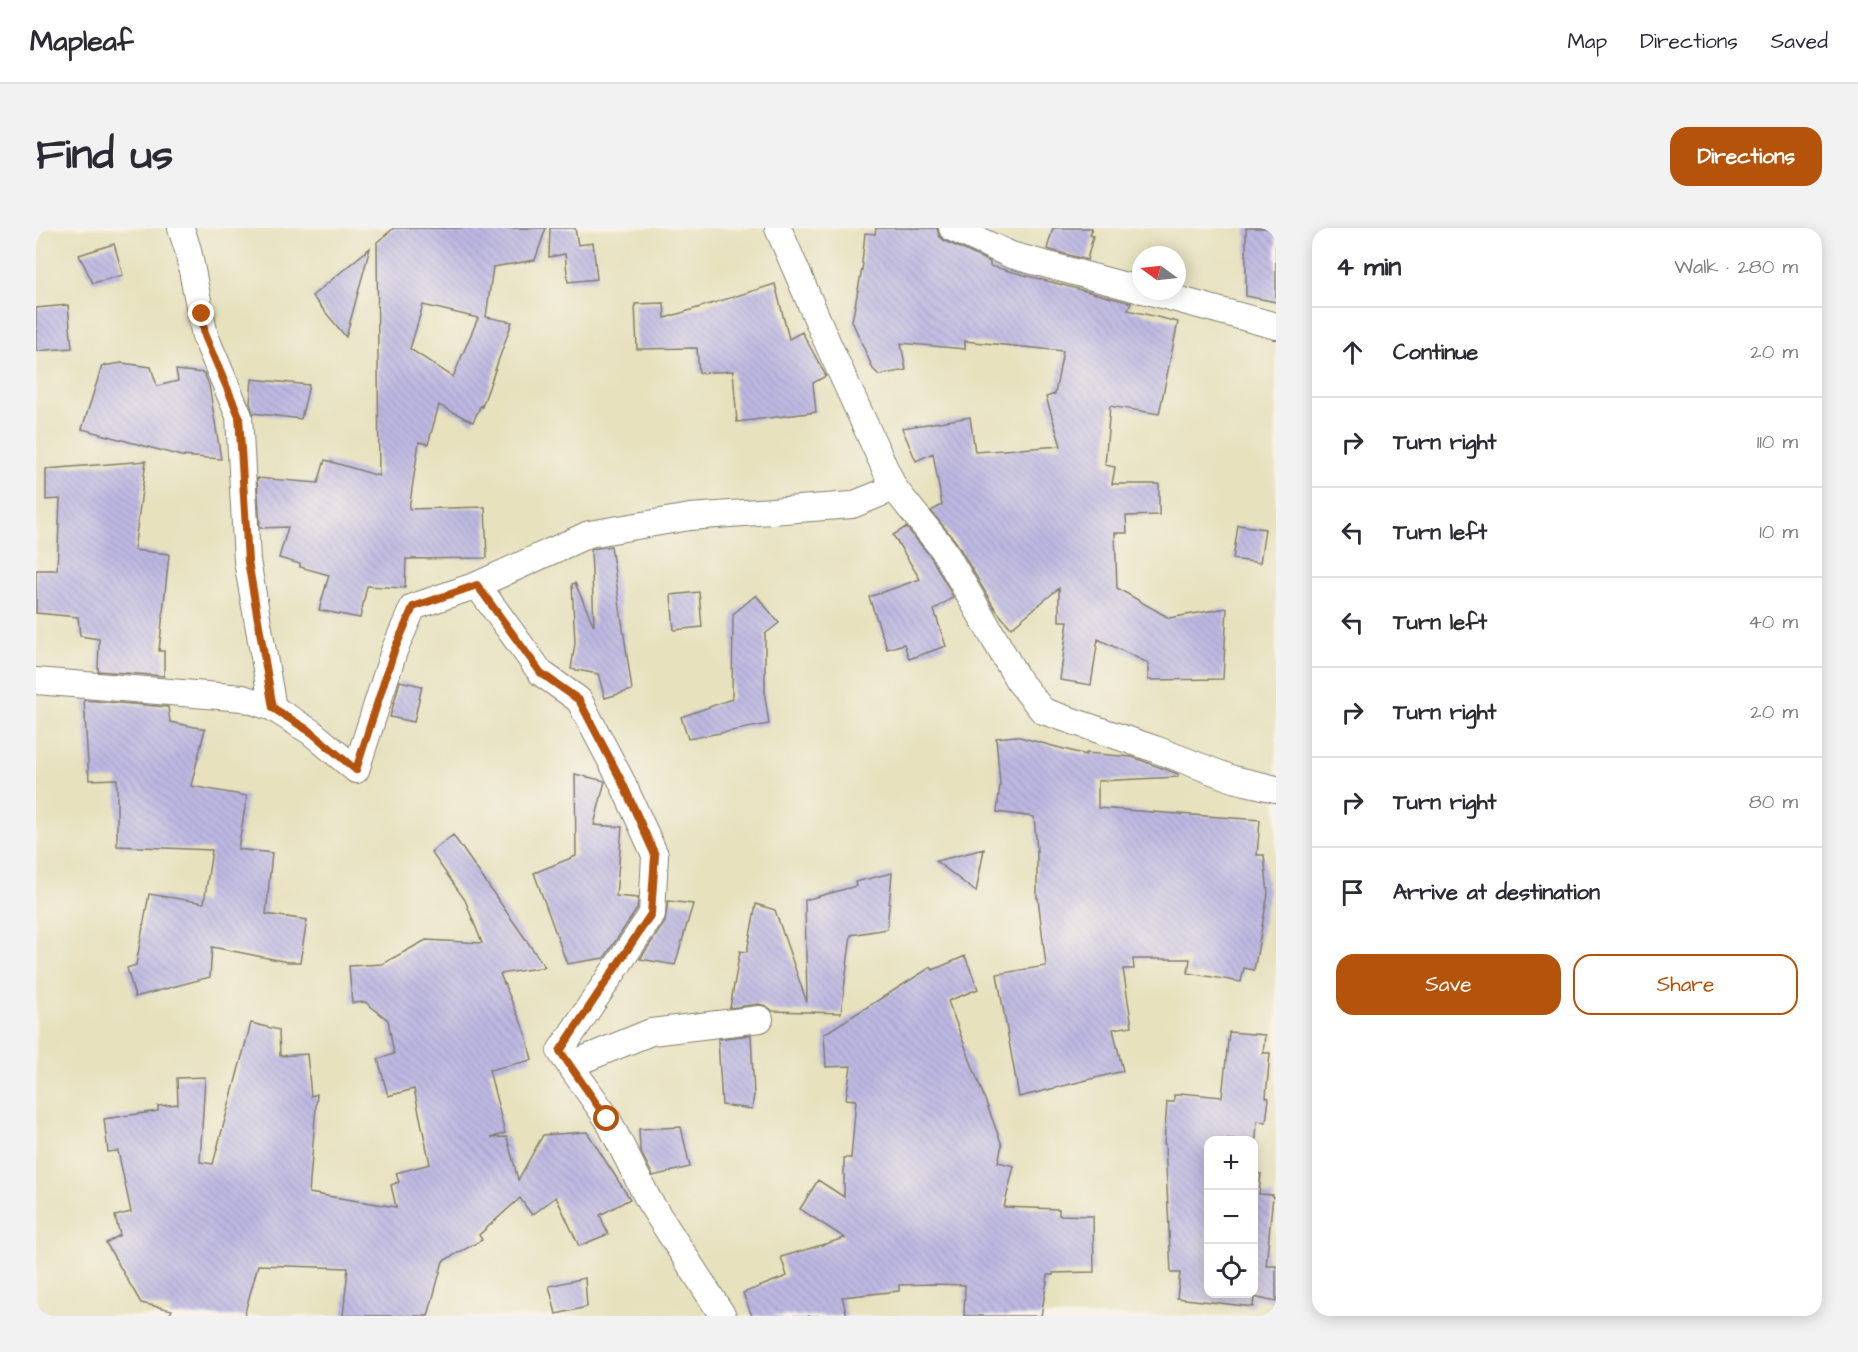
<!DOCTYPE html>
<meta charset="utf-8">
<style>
body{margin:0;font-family:"Architects Daughter",sans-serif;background:#f2f2f3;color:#2b2b33}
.controls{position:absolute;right:18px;bottom:18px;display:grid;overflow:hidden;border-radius:12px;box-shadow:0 3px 15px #0003}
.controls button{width:54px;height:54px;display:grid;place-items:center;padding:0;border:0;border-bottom:2px solid #e1e1e2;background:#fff;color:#2b2b33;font:30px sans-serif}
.compass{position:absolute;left:1096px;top:18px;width:54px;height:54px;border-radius:50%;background:#fff;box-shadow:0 3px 15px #0003;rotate:285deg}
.stop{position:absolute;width:18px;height:18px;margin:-14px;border:4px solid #b45309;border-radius:50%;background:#fff}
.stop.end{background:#b45309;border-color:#fff;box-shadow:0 2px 6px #0008}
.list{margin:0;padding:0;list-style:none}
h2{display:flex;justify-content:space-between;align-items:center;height:78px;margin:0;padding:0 24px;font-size:26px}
h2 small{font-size:20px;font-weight:400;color:#7c7c81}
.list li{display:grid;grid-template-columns:39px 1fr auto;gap:18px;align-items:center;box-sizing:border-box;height:90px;padding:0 24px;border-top:2px solid #e1e1e2}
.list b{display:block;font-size:22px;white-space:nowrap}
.list em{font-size:20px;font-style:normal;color:#7c7c81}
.actions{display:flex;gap:12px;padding:18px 24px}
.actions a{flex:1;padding:14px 0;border:2px solid #b45309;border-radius:18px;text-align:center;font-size:21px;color:#b45309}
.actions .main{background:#b45309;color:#fff}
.icon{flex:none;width:33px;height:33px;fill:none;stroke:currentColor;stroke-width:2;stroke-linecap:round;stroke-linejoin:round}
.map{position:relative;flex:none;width:1240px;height:1088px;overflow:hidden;border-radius:18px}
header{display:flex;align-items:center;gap:36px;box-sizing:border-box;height:84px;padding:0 30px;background:#fff;border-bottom:2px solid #e1e1e2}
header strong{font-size:28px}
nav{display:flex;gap:33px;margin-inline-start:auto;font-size:21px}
.intro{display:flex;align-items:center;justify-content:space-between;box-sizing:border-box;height:144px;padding:0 36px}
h1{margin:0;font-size:42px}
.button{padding:15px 27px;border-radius:18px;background:#b45309;color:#fff;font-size:21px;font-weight:700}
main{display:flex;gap:36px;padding:0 36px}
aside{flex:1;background:#fff;border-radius:18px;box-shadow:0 3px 15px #0003}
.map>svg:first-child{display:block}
</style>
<header>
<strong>Mapleaf</strong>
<nav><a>Map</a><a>Directions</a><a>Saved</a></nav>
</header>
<div class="intro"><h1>Find us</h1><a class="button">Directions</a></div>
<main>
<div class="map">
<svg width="1240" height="1088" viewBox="0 0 1240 1088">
<defs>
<pattern id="building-back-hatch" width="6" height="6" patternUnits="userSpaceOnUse" patternTransform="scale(1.5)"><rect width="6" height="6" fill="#bdb8e2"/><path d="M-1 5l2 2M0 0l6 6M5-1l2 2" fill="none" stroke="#a29ec1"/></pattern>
</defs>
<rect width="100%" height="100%" fill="#f7f3e8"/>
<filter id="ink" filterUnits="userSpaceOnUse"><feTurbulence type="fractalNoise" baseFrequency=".0167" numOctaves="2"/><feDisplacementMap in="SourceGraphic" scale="12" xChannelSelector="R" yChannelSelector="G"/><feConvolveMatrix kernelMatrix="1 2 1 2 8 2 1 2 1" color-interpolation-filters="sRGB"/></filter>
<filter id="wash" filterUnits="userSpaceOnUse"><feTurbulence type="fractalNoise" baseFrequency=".008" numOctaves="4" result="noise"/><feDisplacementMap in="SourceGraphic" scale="24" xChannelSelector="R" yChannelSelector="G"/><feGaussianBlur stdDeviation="1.35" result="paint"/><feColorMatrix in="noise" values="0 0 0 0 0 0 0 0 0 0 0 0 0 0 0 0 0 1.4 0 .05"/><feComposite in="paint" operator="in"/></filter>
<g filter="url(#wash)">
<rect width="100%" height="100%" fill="#e7e1be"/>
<g id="blocks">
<path fill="url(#building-back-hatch)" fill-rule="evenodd" d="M358 0H510L499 32 457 39 450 89 476 94 446 179 445 177 437 194 403 177 392 216 383 214 373 281 449 279 451 330 370 331 369 360 331 358 324 390 283 382 293 347 264 339V336L243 330 252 299 224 300 221 250 282 255 289 232 343 248 341 14ZM387 77 442 90 417 149 374 121Z
M514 0H539L542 17 557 15 561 51 532 54 529 26 513 29Z
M840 0H901L903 8 909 13 954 34V38L1095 75 1092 82 1142 94 1123 186 1074 178 1069 237 1079 239 1076 256H1123V287L1090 288 1091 305H1079L1081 360 1133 390 1191 380 1187 451 1112 452V435L1062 411 1055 457 1024 452 1032 393H1023V360L975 400 959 381 920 314 895 283 906 277 897 225 880 233 866 200 934 189 939 224 1025 218 1010 169 1019 166 1027 123 929 113V121L865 115 870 142 843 147 837 141 816 93 827 36 826 35 829 5 839 6Z
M1017 0H1056L1054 7 1057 8 1051 32 1011 21Z
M1210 0H1240V74L1210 68Z
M78 16 87 47 57 55 43 27Z
M334 20 310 109 276 68Z
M739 56 753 111 766 104 790 148 777 155 780 184 701 194 697 143 663 145 661 120 601 121 599 76 628 75 629 90Z
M32 77 36 120 0 123V80Z
M86 135 115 139 121 158 142 153 140 142 168 145 173 157 185 231 145 228 46 201 66 138Z
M216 151 273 157 265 191 217 185 214 175Z
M110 233 98 322 133 326 123 423H128V448L62 443 63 411 44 408 42 389 0 385V342H21L24 271 10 272V241Z
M1202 297 1229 301 1224 335 1197 331Z
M870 299 895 329 917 369 898 382 910 418 873 431 868 416 851 421 833 369 884 351 857 307Z
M575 318 596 462 569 470 562 446 535 441 539 415 536 356 539 355 558 398 555 321Z
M663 364 666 399 638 402 635 367Z
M720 367 743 395 729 406V469L733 496 652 511 645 489 696 471 697 386Z
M364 453 386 458 378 494 354 489Z
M48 472 132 479 134 494 169 501 155 558 211 568 202 621 236 625 230 686 271 692 264 734H252L176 719 174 749 99 769 91 740 100 737 113 666 168 675 176 622 81 618V551L53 552Z
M980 508 1050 527V525L1096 529 1142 546V549L1062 553V580L1224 592 1221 627H1228L1232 666 1218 742 1208 740 1205 754 1152 745 1154 731H1097L1098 741H1087L1096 798 1077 801 1087 843 983 869 961 746 1010 738 1002 670H1001V622L998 589 961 584 964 556 960 510Z
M539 546 569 553 558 597 586 599 580 668 602 670 601 681 568 730 531 736 498 645 540 628Z
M417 607 509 739 464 746 490 806 496 832 453 842 469 905 455 910 471 909 482 952 507 907 551 904 594 971 564 987 572 1006 543 1018 520 969 496 987 484 970 443 1007 446 1012 407 1033 392 1088H307L312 1040 222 1037 208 1088H133L136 1082 105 1075 70 1015 84 1007 79 988 95 984 82 923 72 924 68 891 122 883V878L142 876 141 850 169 849 164 934 177 936 215 795 243 802 244 828 271 826 275 868 281 866 273 965 360 979 355 957 363 954 360 945 394 936 378 861 352 868 342 831 358 826 352 792 329 774 316 775 313 738 346 736 390 712 446 715 429 672 395 624Z
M948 621 940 664 900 633Z
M856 645 851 701 815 707 805 785 737 783 730 778 723 776 694 780 704 723 711 724 720 676 739 682 771 775 769 672 820 658 819 654Z
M632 673 657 676 639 737 604 731 629 694Z
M929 728 942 761 912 773 966 917 962 934 978 938 968 979 1023 981V987L1057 988 1058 1044 1017 1045V1047H1012L1005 1088H928L929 1057 897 1056 863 1057V1063L806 1069 811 1088H716L707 1065 751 1048 745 1029 809 1010 764 981 782 952 808 969V930H815L820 872 810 871 815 838 790 839 788 806 895 739 897 742Z
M1193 804 1229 807 1227 825H1234L1230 869 1233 870 1230 894 1221 893 1218 945 1225 946 1223 966 1237 967 1230 1038H1240V1074L1218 1069 1217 1079 1141 1070 1144 1045H1135L1129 916H1128L1131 874H1138V867H1145V865L1186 869ZM1173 912H1218V1065H1173Z
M715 807 718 867 716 881 686 877 682 811Z
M645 899 654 939 617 948 604 922 603 901Z
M549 1050 551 1079 520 1086 513 1058Z"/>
</g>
</g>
<g filter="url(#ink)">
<use href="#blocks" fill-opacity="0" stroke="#827e6d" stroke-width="1.5"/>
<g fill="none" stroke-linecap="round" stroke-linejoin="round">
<defs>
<path id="minor" d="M145 0 152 22 169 108 203 188 211 333 237 480
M916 0 975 27 1105 62
M1111 63 1240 98
M858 260 907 321 982 452 1007 483 1119 521 1197 551 1240 561
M441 357 553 306 654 289 816 277 858 260 792 116 742 0
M0 453 207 470 237 480 275 504 320 542 358 423 377 379 441 357 505 445 543 472 586 554 619 627 616 686 524 823 571 890 613 973 687 1088
M534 837 615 804 724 791"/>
</defs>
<use href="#minor" stroke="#827e6d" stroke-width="28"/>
<use href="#minor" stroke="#fff" stroke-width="26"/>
</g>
</g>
<g fill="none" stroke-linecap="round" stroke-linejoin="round" filter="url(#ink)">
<path stroke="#b45309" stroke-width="8" d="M166 86 169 108 203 188 212 333 237 480 275 504 320 542 358 423 377 379 441 357 505 445 543 472 586 554 619 627 615 686 524 823 571 891"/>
</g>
</svg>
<div class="controls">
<button>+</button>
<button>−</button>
<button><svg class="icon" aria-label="locate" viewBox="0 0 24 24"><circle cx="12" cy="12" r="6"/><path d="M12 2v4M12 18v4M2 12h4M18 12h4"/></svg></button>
</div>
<svg class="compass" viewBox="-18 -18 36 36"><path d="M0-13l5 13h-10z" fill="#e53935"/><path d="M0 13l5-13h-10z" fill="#7c7c81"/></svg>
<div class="stop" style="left:571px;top:891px"></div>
<div class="stop end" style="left:166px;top:86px"></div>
</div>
<aside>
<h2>4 min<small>Walk · 280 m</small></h2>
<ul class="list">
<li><svg class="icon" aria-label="ahead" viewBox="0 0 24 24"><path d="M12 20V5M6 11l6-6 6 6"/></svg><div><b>Continue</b></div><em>20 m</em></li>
<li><svg class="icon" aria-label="right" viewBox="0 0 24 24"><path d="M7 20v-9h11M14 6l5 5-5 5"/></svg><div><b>Turn right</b></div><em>110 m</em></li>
<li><svg class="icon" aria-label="left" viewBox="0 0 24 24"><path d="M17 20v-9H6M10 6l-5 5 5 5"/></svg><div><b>Turn left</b></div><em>10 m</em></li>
<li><svg class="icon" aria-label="left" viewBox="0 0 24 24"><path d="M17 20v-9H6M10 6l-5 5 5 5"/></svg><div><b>Turn left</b></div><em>40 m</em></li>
<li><svg class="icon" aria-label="right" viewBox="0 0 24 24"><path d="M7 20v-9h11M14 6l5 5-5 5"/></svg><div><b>Turn right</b></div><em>20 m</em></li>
<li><svg class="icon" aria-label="right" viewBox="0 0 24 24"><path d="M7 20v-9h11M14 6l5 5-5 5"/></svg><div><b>Turn right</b></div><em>80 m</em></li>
<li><svg class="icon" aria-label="arrive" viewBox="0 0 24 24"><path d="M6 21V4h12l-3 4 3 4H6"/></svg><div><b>Arrive at destination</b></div></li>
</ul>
<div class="actions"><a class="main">Save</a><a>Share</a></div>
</aside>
</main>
